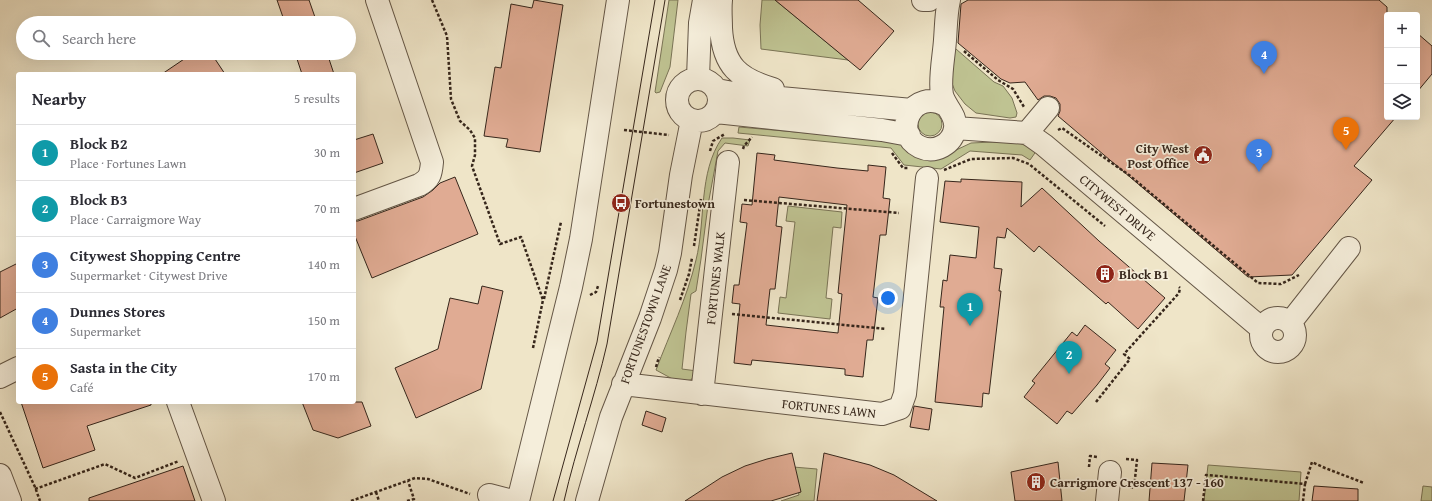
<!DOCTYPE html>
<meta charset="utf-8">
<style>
body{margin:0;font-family:"Gentium Book Plus",serif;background:#f7f7f7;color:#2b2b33}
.controls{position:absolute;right:12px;top:12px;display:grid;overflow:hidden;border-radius:4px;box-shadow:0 4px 16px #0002}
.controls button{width:36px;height:36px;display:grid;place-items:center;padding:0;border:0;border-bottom:1px solid #e1e1e2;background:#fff;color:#2b2b33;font:20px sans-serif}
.you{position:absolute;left:888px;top:298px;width:14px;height:14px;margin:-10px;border:3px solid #fff;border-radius:50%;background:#1a73e8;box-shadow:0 0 0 6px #1a73e833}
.badge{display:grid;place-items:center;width:26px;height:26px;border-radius:50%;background:#8f2418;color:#fff;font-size:13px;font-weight:700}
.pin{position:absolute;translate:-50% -33px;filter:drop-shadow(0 1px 2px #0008)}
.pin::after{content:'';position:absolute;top:21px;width:14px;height:12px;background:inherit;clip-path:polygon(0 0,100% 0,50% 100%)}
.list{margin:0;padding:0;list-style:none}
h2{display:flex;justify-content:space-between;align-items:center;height:52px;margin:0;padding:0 16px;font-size:17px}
h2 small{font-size:13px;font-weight:400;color:#7c7c81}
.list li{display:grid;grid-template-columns:26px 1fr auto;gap:12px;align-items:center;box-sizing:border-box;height:56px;padding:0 16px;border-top:1px solid #e1e1e2}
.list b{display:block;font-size:15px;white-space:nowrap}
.list p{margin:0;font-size:13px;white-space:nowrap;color:#7c7c81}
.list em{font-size:13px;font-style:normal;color:#7c7c81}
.icon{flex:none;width:22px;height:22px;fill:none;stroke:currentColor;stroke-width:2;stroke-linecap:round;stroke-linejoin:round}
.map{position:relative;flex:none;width:1432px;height:501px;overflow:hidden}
.search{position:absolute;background:#fff;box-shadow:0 4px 16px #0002;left:16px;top:16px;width:340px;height:44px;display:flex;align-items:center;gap:10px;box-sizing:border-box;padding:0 14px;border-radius:22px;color:#7c7c81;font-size:15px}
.panel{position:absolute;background:#fff;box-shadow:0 4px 16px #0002;left:16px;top:72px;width:340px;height:332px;border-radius:4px}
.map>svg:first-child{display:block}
</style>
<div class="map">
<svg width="1432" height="501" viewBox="0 0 1432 501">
<rect width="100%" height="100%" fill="#efe5c8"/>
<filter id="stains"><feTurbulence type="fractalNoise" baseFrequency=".005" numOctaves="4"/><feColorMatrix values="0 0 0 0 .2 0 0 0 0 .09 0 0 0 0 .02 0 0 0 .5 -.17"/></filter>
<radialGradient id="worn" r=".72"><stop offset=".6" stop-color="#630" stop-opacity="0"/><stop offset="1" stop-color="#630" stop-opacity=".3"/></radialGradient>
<path fill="#bfc392" stroke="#7a7456" d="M669 0H678L670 67 660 92 656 93 655 92Z
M762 0H775L848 60 761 49 760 25Z
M956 49 994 82 1003 86 1012 98 1017 113 1016 117 1010 118 976 113 965 104 955 91 951 81 950 62Z
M918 124a12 12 0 1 1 24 0a12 12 0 1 1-24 0Z
M739 127 897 141 934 159 954 151 971 143 993 142 1019 143 1037 150 1030 160 1022 155 970 151 941 169 904 165 891 148 738 133Z
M722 138H733L750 140 748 146 725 143 718 151 708 205 701 259 696 291 691 294 686 332 682 369 697 371 691 380 678 382 656 370C670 333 687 298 696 260 706 220 698 173 722 138Z
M788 206 842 212 841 228 833 227 826 298 832 299 830 319 778 313 780 297 786 298 795 222 786 221Z
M1208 465 1301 472 1299 501H1204Z
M793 467 817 469 814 501H781L799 495Z
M1423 486 1432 487V501H1421Z"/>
<path fill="#e0ab93" stroke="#36261b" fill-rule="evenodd" d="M277 0H309L317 23H285Z
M534 0 563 5 540 152 506 147 508 139 484 136 495 67 501 68 511 4 532 8Z
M775 0H858L894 31 860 70Z
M968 0H1379L1387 7V117H1396L1354 166 1372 180 1292 275 1248 277 1058 116 1060 111V104L1056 98 1050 96H1044L1038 100 1025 82 1010 83 1001 79 958 43 961 4Z
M1417 33 1432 46V74L1417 92Z
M193 53H211L225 74H162Z
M295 53H327L334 74H302Z
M373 134 383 163 354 173V140Z
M757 153 775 155 774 160 837 168 868 171V165L886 167 883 198 890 199 886 235H880L873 297 878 298 873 340H867L863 377 845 375V369L752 360 751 365 734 363 740 304 732 303 734 285H739L747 223 740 222 742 204 752 205ZM779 197 847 205 838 293 842 294 838 333 766 325 770 289H775L782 227 776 226Z
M455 177 478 234 372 278 354 234V221H358L423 197 433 190 440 183Z
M961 179 1022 182 1021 207 1042 188 1099 241 1165 298 1138 329 1108 302 1106 304 1039 246 1034 252 1007 228 1005 238 997 237 994 268 1002 269 999 291H1001L989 394 983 393 982 407 935 402 944 307H940L943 280 947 281 950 255 976 258 979 227 940 222 945 181 961 182Z
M18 263V308L0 318V272Z
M482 286 503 291 481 389 416 418 395 368 438 349 450 298 478 304Z
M1085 325 1116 350 1105 364 1110 368 1097 385 1072 414 1067 411 1057 424 1024 397 1035 383 1032 381 1072 332 1077 336Z
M21 402H151V405L87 426 95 450 43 468Z
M302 402H362L371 426 338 438 313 430Z
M914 406 932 409 929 430 910 427Z
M646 411 666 418 662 432 642 425Z
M792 453 801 492 771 501H685L722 477 745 466 767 459Z
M824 453 870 465 894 475 937 501H817Z
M1058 462 1062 501H1015L1011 472Z
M1152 463 1188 465 1184 501H1149Z
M183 466 195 501H89V498Z
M1314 486 1358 489V501H1312Z"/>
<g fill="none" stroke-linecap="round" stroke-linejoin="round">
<defs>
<path id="minor" d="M721 0C720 9 721 19 721 28 723 66 739 79 773 89
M923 0H929
M698 78 700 23 704 0
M677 100a21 21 0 1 1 42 0a21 21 0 1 1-42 0Z
M717 90 738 94 912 110
M947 106C912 86 891 133 920 147 935 154 953 144 955 128 957 115 945 107 942 95 939 79 944 56 945 40 946 27 946 13 949 0
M716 112 882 130 909 135
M955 128 1027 133 1044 145 1262 329
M1027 133 1048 108
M354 209 419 185C430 179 431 174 432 162L377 0
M1261 335a17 17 0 1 1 34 0a17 17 0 1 1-34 0Z
M1290 323 1349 248
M0 377 18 368
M623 384 882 414 900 408 905 394 927 178
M702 394 728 162
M178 402 214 501
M0 475 10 501
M489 495 513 501
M518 501 571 287 581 239 618 0
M587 501 611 417 650 318 666 270 670 253 681 175 692 120
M1107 501 1110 472"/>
</defs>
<use href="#minor" stroke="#645646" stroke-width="24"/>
<path stroke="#36261b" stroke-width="2.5" stroke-dasharray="3 2" stroke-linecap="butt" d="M432 0 447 36 451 99 460 121 470 130 475 138V155L472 166 500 244 521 237 543 300 533 348
M964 51 998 80 1013 89 1024 107
M624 130 669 135
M1058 130 1062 128 1129 175 1258 283 1281 284 1299 275
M743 149 744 146 752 137
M710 151 713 141 725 134
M892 153 903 168H909
M944 170 971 159 1013 158 1029 164 1105 226
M744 200 899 213
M694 246 701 199
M590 295 596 292 598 286
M544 299 561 222
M680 300 689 274 692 258
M732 314 886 329
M656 367 659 357
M1096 402 1130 359 1124 354 1179 293 1180 288 1179 287
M0 412 35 487 40 501
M1126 459 1137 460 1134 488 1129 487
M1089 467 1090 456 1097 457
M1305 484 1312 462 1325 468 1364 483
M35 489 105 464 135 478 179 461
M376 492 379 501
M351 501 415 478 428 479 470 494
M407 501 414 499 408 481
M1203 501 1206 475 1305 484 1303 501"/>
<use href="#minor" stroke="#f5eedb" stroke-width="22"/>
<path stroke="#36261b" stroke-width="1" d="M553 501 597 342 655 0
M564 501C576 448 595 397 607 344L665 0"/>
</g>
<defs>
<symbol id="civic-disc" viewBox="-11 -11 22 22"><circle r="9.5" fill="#8f2418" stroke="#f5eedb"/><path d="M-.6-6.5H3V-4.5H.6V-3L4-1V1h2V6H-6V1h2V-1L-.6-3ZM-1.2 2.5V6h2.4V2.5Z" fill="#fff"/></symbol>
<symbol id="bus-disc" viewBox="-11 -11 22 22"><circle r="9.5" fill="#8f2418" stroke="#f5eedb"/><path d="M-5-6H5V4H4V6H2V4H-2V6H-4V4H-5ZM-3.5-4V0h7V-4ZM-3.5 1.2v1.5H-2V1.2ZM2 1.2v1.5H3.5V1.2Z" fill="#fff"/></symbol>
<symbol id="building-disc" viewBox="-11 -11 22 22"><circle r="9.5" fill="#8f2418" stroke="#f5eedb"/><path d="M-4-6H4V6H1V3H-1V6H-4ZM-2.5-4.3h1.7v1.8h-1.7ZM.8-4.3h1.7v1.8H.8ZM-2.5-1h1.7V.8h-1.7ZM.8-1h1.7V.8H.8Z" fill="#fff"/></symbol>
</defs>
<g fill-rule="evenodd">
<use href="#civic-disc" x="1192" y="144" width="22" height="22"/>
<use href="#bus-disc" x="610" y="192" width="22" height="22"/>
<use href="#building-disc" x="1094" y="263" width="22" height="22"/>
<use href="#building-disc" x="1025" y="471" width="22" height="22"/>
</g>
<g text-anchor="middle" stroke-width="3.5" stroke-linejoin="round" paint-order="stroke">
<g font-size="13" font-weight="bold" fill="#36261b" stroke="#f5eedb" text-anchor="start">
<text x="1189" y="153" text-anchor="end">City West<tspan x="1189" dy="15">Post Office</tspan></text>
<text x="635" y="208">Fortunestown</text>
<text x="1119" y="279">Block B1</text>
<text x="1050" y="487">Carrigmore Crescent 137 - 160</text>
</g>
<g font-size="13" fill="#36261b" stroke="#f5eedb">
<text transform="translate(1118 207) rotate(40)" y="5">CITYWEST DRIVE</text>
<text transform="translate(715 278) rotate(-84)" y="5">FORTUNES WALK</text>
<text transform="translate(645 324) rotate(-70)" y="5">FORTUNESTOWN LANE</text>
<text transform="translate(829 408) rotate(6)" y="5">FORTUNES LAWN</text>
</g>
</g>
<rect width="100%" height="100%" filter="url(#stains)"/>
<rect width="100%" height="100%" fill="url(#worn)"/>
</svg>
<div class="controls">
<button>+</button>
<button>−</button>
<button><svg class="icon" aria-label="layers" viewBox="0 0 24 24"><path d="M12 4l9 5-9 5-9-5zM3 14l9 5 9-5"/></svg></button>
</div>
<div class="you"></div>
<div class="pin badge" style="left:970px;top:326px;background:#0f9aa8">1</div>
<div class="pin badge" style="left:1069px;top:374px;background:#0f9aa8">2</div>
<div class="pin badge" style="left:1259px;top:172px;background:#3f7fe0">3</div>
<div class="pin badge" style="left:1264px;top:74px;background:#3f7fe0">4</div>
<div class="pin badge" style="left:1346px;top:150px;background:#e8710a">5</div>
<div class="search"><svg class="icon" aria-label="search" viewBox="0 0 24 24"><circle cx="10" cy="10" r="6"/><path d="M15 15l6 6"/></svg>Search here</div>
<section class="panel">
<h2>Nearby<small>5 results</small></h2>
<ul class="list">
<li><span class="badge" style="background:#0f9aa8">1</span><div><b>Block B2</b><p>Place · Fortunes Lawn</p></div><em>30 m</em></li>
<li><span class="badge" style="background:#0f9aa8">2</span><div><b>Block B3</b><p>Place · Carraigmore Way</p></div><em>70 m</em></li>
<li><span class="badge" style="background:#3f7fe0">3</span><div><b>Citywest Shopping Centre</b><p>Supermarket · Citywest Drive</p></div><em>140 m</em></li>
<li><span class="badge" style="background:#3f7fe0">4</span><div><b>Dunnes Stores</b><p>Supermarket</p></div><em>150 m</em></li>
<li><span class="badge" style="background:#e8710a">5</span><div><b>Sasta in the City</b><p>Café</p></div><em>170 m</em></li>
</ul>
</section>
</div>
